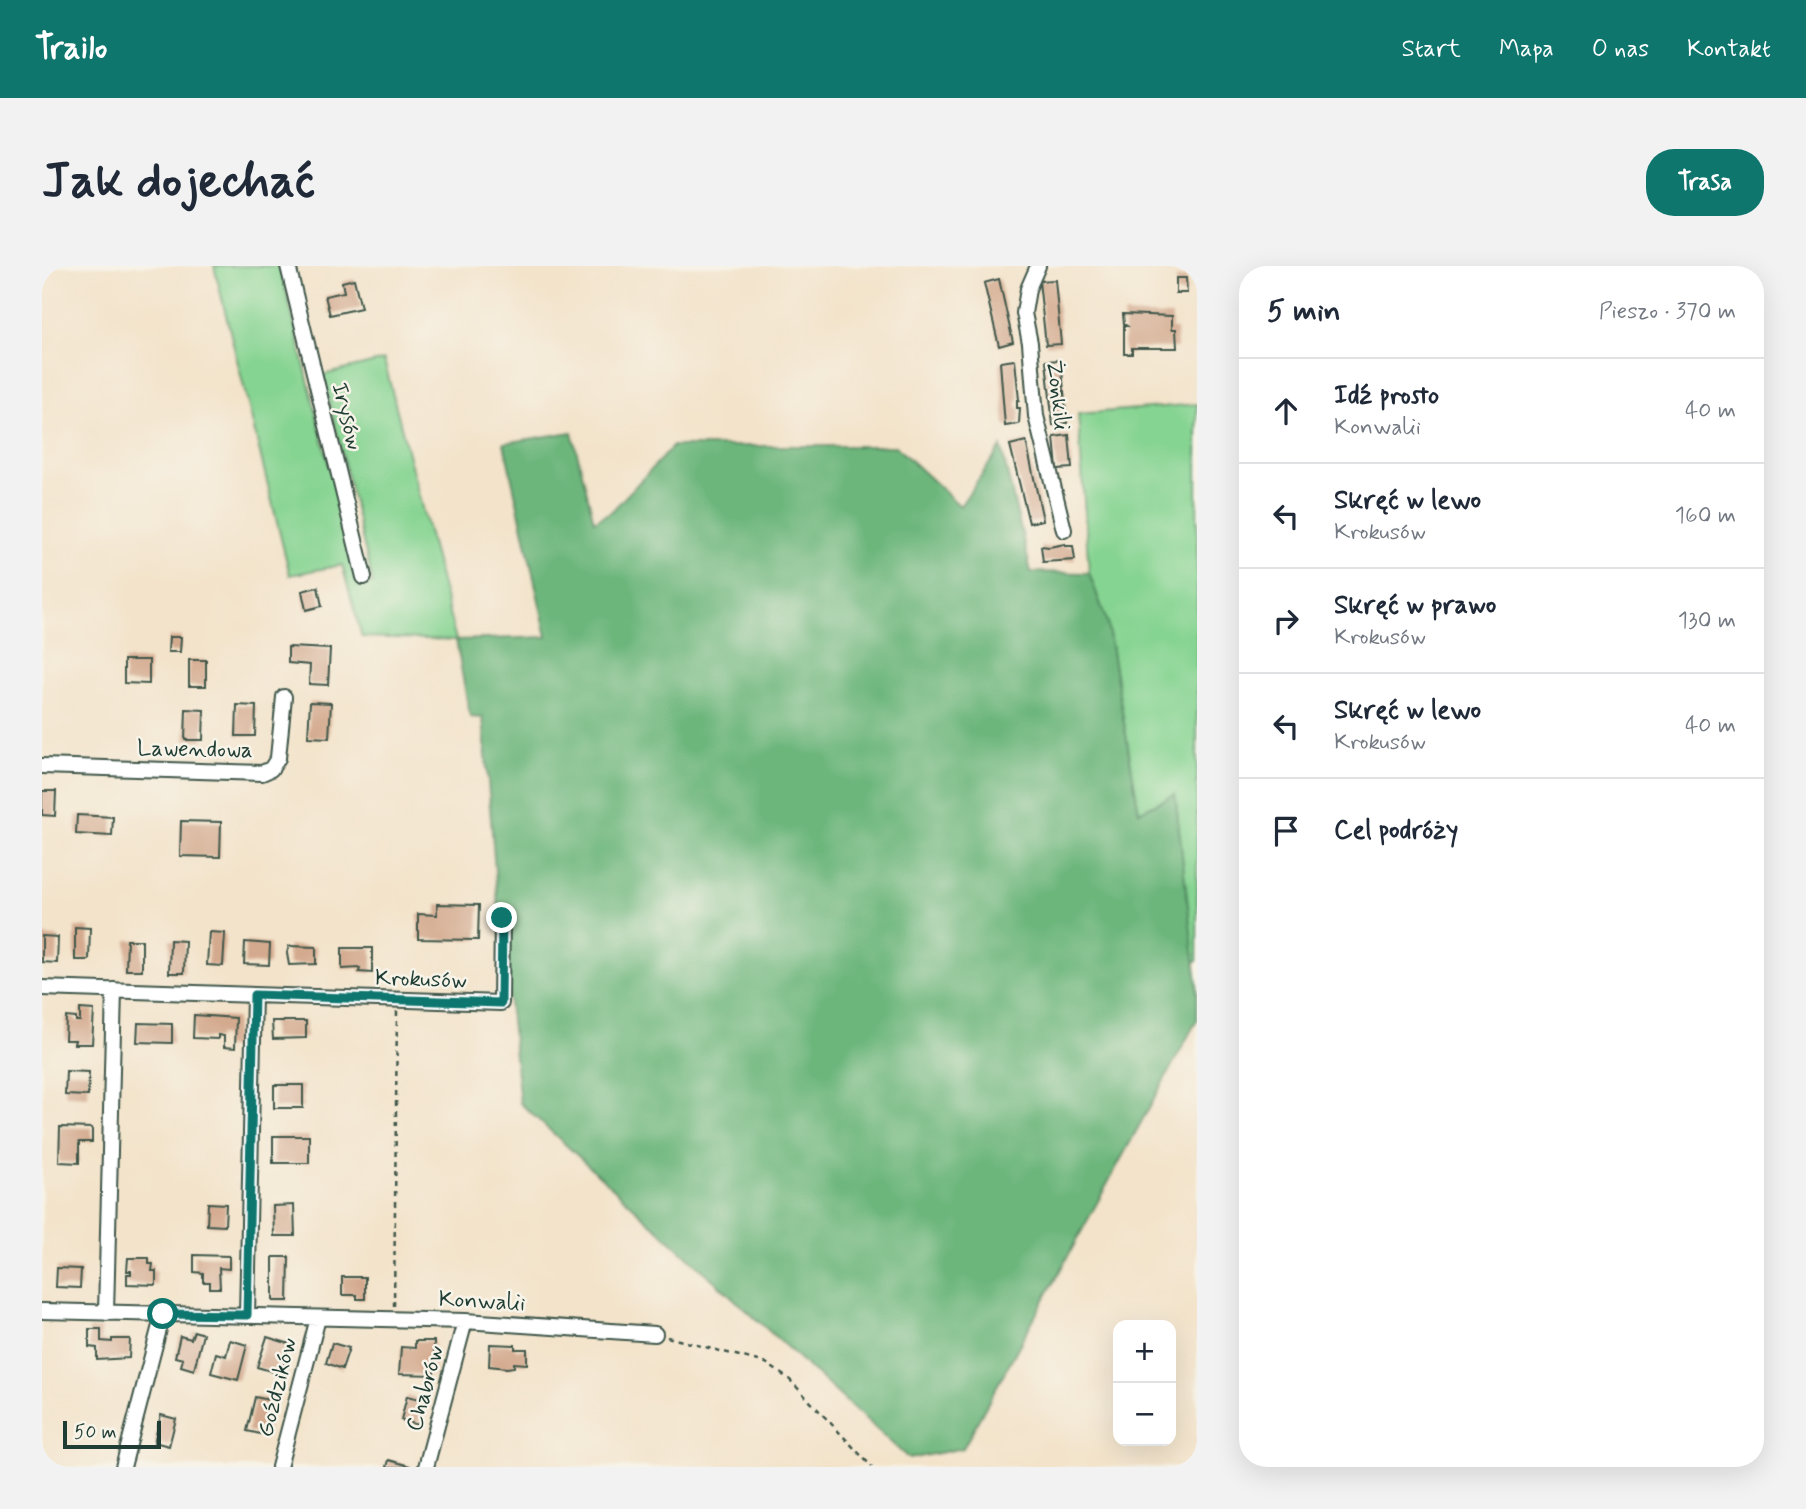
<!DOCTYPE html>
<html lang="pl">
<meta charset="utf-8">
<style>
body{margin:0;font-family:Mynerve,sans-serif;background:#f2f2f3;color:#1f2937}
.controls{position:absolute;right:21px;bottom:21px;display:grid;overflow:hidden;border-radius:14px;box-shadow:0 7px 28px #0002}
.controls button{width:63px;height:63px;display:grid;place-items:center;padding:0;border:0;border-bottom:2px solid #e0e1e3;background:#fff;color:#1f2937;font:35px sans-serif}
.scale{position:absolute;left:21px;bottom:18px;width:98px;box-sizing:border-box;padding-left:7px;border:4px solid #1f3d34;border-top:0;font-size:19px;line-height:24px;white-space:nowrap;color:#1f3d34;-webkit-text-stroke:5px #f7f3e8;paint-order:stroke}
.stop{position:absolute;width:21px;height:21px;margin:-16px;border:5px solid #0f766e;border-radius:50%;background:#fff}
.stop.end{background:#0f766e;border-color:#fff;box-shadow:0 2px 7px #0008}
.list{margin:0;padding:0;list-style:none}
h2{display:flex;justify-content:space-between;align-items:center;height:91px;margin:0;padding:0 28px;font-size:30px}
h2 small{font-size:23px;font-weight:400;color:#747a83}
.list li{display:grid;grid-template-columns:46px 1fr auto;gap:21px;align-items:center;box-sizing:border-box;height:105px;padding:0 28px;border-top:2px solid #e0e1e3}
.list b{display:block;font-size:26px;white-space:nowrap}
.list p{margin:0;font-size:23px;white-space:nowrap;color:#747a83}
.list em{font-size:23px;font-style:normal;color:#747a83}
.icon{flex:none;width:38px;height:38px;fill:none;stroke:currentColor;stroke-width:2;stroke-linecap:round;stroke-linejoin:round}
.map{position:relative;flex:none;width:1155px;height:1201px;overflow:hidden;border-radius:28px}
header{display:flex;align-items:center;gap:42px;box-sizing:border-box;height:98px;padding:0 35px;background:#0f766e;color:#fff}
header strong{font-size:33px}
nav{display:flex;gap:38px;margin-inline-start:auto;font-size:24px}
.intro{display:flex;align-items:center;justify-content:space-between;box-sizing:border-box;height:168px;padding:0 42px}
h1{margin:0;font-size:49px}
.button{padding:18px 32px;border-radius:28px;background:#0f766e;color:#fff;font-size:24px;font-weight:700}
main{display:flex;gap:42px;padding:0 42px}
aside{flex:1;background:#fff;border-radius:28px;box-shadow:0 7px 28px #0002}
.map>svg:first-child{display:block}
</style>
<header>
<strong>Trailo</strong>
<nav><a>Start</a><a>Mapa</a><a>O nas</a><a>Kontakt</a></nav>
</header>
<div class="intro"><h1>Jak dojechać</h1><a class="button">Trasa</a></div>
<main>
<div class="map">
<svg width="1155" height="1201" viewBox="0 0 1155 1201">
<rect width="100%" height="100%" fill="#f7f3e8"/>
<filter id="ink" filterUnits="userSpaceOnUse"><feTurbulence type="fractalNoise" baseFrequency=".0143" numOctaves="2"/><feDisplacementMap in="SourceGraphic" scale="14" xChannelSelector="R" yChannelSelector="G"/><feConvolveMatrix kernelMatrix="1 2 1 2 8 2 1 2 1" color-interpolation-filters="sRGB"/></filter>
<filter id="wash" filterUnits="userSpaceOnUse"><feTurbulence type="fractalNoise" baseFrequency=".00686" numOctaves="4" result="noise"/><feDisplacementMap in="SourceGraphic" scale="28" xChannelSelector="R" yChannelSelector="G"/><feGaussianBlur stdDeviation="1.57" result="paint"/><feColorMatrix in="noise" values="0 0 0 0 0 0 0 0 0 0 0 0 0 0 0 0 0 1.4 0 .05"/><feComposite in="paint" operator="in"/></filter>
<g filter="url(#wash)">
<rect width="100%" height="100%" fill="#f3e3ca"/>
<path fill="#86d492" stroke="#528863" stroke-width="2" d="M172 0H238L317 321 331 317 281 109 342 94 414 374 320 371 300 299 248 309Z
M1155 138V695L1152 696 1133 529 1097 546 1065 356 1047 307 1036 148Z"/>
<path fill="#6cb67c" stroke="#467a58" stroke-width="2" d="M530 166 552 255 570 245 631 180H853L918 240 959 181 989 306 1047 307 1065 356 1097 546 1133 528 1155 718V754L921 1182 867 1193 478 837 454 618 441 452 428 451 414 374 505 371 462 177Z"/>
<g id="blocks">
<path fill="#d4aa8f" d="M1134 12H1144L1145 27H1134Z
M312 13 319 42 288 49 283 30 302 26 300 16Z
M957 13 971 76 957 80 942 17Z
M1013 14 1019 78 1004 79 997 15Z
M1081 48 1130 50V63H1134L1135 82H1090V88H1082V60H1085L1082 58Z
M973 94 977 134H975V142H978L977 158 963 160 958 96Z
M1019 94 1025 157 1011 159 1004 95Z
M1027 169 1030 202 1015 203 1012 171Z
M984 175 1001 254 987 257 968 179Z
M1023 278V280H1031L1033 294 1001 296 999 280 1007 281Z
M276 321 280 340 264 344 260 325Z
M127 371H139L138 386H126Z
M246 381 288 383 286 419 267 418 268 399 246 397Z
M82 394H107V418L82 417Z
M147 394H164V420H147Z
M268 436 289 437 287 472 266 471Z
M195 439 214 440 213 470H194Z
M144 443 162 444 161 474H143Z
M0 525H14L13 550 0 549Z
M35 549 71 551 70 570 34 568Z
M139 555 179 556 178 591 138 590Z
M395 638 437 639 436 674 376 673V648L395 649Z
M33 661 48 662 47 694H33Z
M167 666 183 667 181 700 165 699Z
M0 670 16 671 15 697 0 696Z
M85 674H100V704H84Z
M128 674 143 675 142 707H127Z
M203 676 228 678 227 699 202 698Z
M247 680 274 681V698L247 699 245 687Z
M300 682H330V707L317 706 318 702 300 703Z
M38 743 52 744 50 778H32L33 774H23L24 751 34 752V755H38Z
M152 749 194 752 193 782 182 781V770L176 769V773L151 772Z
M230 755H264V772L231 773Z
M96 757 130 758V777L95 776Z
M24 805 47 806 46 830 23 829Z
M232 819H261V842H232Z
M18 861 50 862V876H37V897L17 896Z
M231 870H267V897H231Z
M166 937 184 938 183 960 165 959Z
M252 939 253 970H232L231 940Z
M152 989 187 990V1003L177 1002 178 1022H168V1016H161V1007L152 1006Z
M231 991H247L246 1035H231Z
M86 992H107V998H111L110 1005H114V1019L85 1018V1008H89V1005H85Z
M15 1002 39 1003 38 1022 14 1021Z
M300 1011H323V1033H315V1029H300Z
M47 1063H59V1075L70 1076V1073H88L87 1092 55 1094V1082L47 1081Z
M152 1065 161 1068 152 1104 139 1100 141 1093 133 1091 138 1070 149 1073Z
M225 1071 248 1078 239 1108 215 1101Z
M188 1074 205 1079 196 1114 169 1107 174 1087 184 1090Z
M373 1075H392V1109L357 1108 359 1081 373 1082Z
M290 1077 307 1082 300 1103 284 1097Z
M448 1078 473 1079V1083H485V1098L472 1097V1101L465 1102 447 1100Z
M365 1130 382 1134 376 1159 359 1154Z
M213 1131 232 1135 223 1169 205 1165Z
M119 1149 134 1153 127 1180 112 1176Z
M347 1194 368 1200V1201H345Z"/>
</g>
</g>
<g filter="url(#ink)">
<use href="#blocks" fill-opacity="0" stroke="#3f564a" stroke-width="2"/>
<g fill="none" stroke-linecap="round" stroke-linejoin="round">
<defs>
<path id="minor" d="M246 0 322 311
M996 0 986 23 982 47 988 77 994 150 1022 264
M0 500 220 507 229 503 236 492 242 431
M0 722 459 737 460 652
M0 1045 423 1055 613 1068
M64 1047 72 724
M205 1049 212 729
M81 1201 121 1048
M237 1201 276 1052
M384 1201 423 1055"/>
</defs>
<use href="#minor" stroke="#3f564a" stroke-width="18"/>
<path stroke="#3f564a" stroke-width="2.5" stroke-dasharray="5 5" stroke-linecap="butt" d="M352 1040 355 745
M625 1071 724 1097 748 1114 830 1201"/>
<use href="#minor" stroke="#fff" stroke-width="14"/>
</g>
</g>
<g fill="none" stroke-linecap="round" stroke-linejoin="round" filter="url(#ink)">
<path stroke="#0f766e" stroke-width="9" d="M121 1048 205 1049 212 729 459 737 460 652"/>
</g>
<g text-anchor="middle" stroke-width="5" stroke-linejoin="round" paint-order="stroke">
<g font-size="23" fill="#1f3d34" stroke="#f7f3e8">
<text transform="translate(1017 129) rotate(83)" y="8">Żonkili</text>
<text transform="translate(306 150) rotate(76)" y="8">Irysów</text>
<text transform="translate(153 482) rotate(1)" y="8">Lawendowa</text>
<text transform="translate(379 712) rotate(2)" y="8">Krokusów</text>
<text transform="translate(440 1034) rotate(3)" y="8">Konwalii</text>
<text transform="translate(234 1121) rotate(-76)" y="8">Goździków</text>
<text transform="translate(382 1122) rotate(-75)" y="8">Chabrów</text>
</g>
</g>
</svg>
<div class="controls">
<button>+</button>
<button>−</button>
</div>
<div class="scale">50 m</div>
<div class="stop" style="left:121px;top:1048px"></div>
<div class="stop end" style="left:460px;top:652px"></div>
</div>
<aside>
<h2>5 min<small>Pieszo · 370 m</small></h2>
<ul class="list">
<li><svg class="icon" aria-label="ahead" viewBox="0 0 24 24"><path d="M12 20V5M6 11l6-6 6 6"/></svg><div><b>Idź prosto</b><p>Konwalii</p></div><em>40 m</em></li>
<li><svg class="icon" aria-label="left" viewBox="0 0 24 24"><path d="M17 20v-9H6M10 6l-5 5 5 5"/></svg><div><b>Skręć w lewo</b><p>Krokusów</p></div><em>160 m</em></li>
<li><svg class="icon" aria-label="right" viewBox="0 0 24 24"><path d="M7 20v-9h11M14 6l5 5-5 5"/></svg><div><b>Skręć w prawo</b><p>Krokusów</p></div><em>130 m</em></li>
<li><svg class="icon" aria-label="left" viewBox="0 0 24 24"><path d="M17 20v-9H6M10 6l-5 5 5 5"/></svg><div><b>Skręć w lewo</b><p>Krokusów</p></div><em>40 m</em></li>
<li><svg class="icon" aria-label="arrive" viewBox="0 0 24 24"><path d="M6 21V4h12l-3 4 3 4H6"/></svg><div><b>Cel podróży</b></div></li>
</ul>
</aside>
</main>
